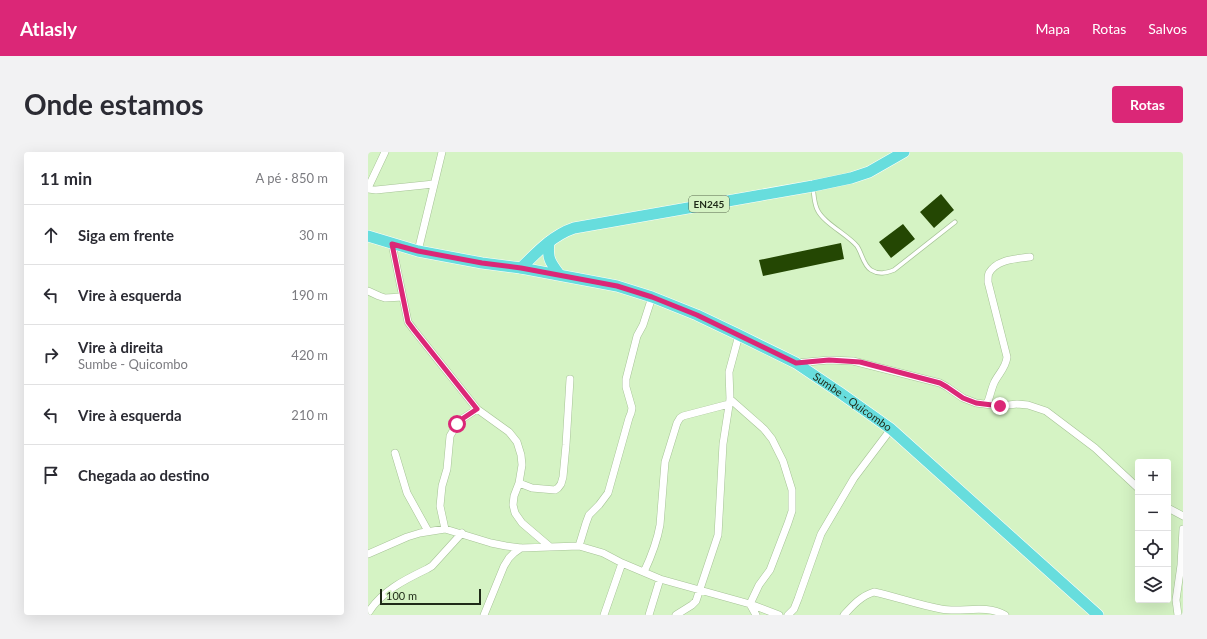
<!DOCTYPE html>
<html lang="pt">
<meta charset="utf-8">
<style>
body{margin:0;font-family:Lato,sans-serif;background:#f2f2f3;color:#2b2b33}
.controls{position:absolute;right:12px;bottom:12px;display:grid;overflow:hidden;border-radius:4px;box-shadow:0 4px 16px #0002}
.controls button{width:36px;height:36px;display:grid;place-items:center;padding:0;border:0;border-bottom:1px solid #e1e1e2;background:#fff;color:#2b2b33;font:20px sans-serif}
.scale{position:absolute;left:12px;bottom:10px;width:101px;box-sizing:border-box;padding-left:4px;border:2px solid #1f2a18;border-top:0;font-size:11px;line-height:14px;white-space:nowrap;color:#1f2a18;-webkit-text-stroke:3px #d5f3c4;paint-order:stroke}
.stop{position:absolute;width:12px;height:12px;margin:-9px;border:3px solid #db2777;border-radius:50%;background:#fff}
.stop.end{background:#db2777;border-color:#fff;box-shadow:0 1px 4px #0008}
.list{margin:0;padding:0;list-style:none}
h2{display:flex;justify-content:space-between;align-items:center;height:52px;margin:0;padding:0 16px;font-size:17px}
h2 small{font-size:13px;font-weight:400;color:#7c7c81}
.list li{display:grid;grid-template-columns:26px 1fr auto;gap:12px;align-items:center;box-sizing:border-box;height:60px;padding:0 16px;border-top:1px solid #e1e1e2}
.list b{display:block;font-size:15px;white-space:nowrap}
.list p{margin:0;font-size:13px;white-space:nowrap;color:#7c7c81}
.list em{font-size:13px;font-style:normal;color:#7c7c81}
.icon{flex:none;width:22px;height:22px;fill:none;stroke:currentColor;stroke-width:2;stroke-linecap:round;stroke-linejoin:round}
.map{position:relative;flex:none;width:815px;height:463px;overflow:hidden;border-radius:4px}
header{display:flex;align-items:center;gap:24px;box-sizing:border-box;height:56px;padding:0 20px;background:#db2777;color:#fff}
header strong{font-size:19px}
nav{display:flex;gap:22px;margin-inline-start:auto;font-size:14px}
.intro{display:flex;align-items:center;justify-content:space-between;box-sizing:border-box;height:96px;padding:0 24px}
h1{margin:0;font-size:28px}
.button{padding:10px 18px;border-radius:4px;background:#db2777;color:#fff;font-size:14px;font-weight:700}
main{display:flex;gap:24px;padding:0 24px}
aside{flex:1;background:#fff;border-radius:4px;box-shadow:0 4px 16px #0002}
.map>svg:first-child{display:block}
</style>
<header>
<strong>Atlasly</strong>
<nav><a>Mapa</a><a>Rotas</a><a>Salvos</a></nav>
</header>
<div class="intro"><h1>Onde estamos</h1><a class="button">Rotas</a></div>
<main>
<aside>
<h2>11 min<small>A pé · 850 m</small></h2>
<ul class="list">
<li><svg class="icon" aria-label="ahead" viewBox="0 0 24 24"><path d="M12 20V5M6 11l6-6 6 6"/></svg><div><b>Siga em frente</b></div><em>30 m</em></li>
<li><svg class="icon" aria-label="left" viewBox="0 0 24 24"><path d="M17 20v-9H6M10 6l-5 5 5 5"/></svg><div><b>Vire à esquerda</b></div><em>190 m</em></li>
<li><svg class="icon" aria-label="right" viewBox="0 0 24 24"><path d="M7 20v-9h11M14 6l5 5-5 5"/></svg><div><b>Vire à direita</b><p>Sumbe - Quicombo</p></div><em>420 m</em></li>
<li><svg class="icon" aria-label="left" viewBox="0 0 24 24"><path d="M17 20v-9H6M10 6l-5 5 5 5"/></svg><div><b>Vire à esquerda</b></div><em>210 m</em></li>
<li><svg class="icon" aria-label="arrive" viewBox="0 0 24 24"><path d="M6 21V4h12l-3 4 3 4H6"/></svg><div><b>Chegada ao destino</b></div></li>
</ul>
</aside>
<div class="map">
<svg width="815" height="463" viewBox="0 0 815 463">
<rect width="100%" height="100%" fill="#d5f3c4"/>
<path fill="#244703" d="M573 42 586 58 566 76 552 60Z
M535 72 547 87 523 106 511 90Z
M473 91 476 107 395 124 391 108Z"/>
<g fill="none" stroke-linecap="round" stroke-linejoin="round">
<defs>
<path id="service" d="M445 36C446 43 446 50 449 57 455 71 479 82 489 94 494 101 495 113 503 118 511 123 518 121 526 118L587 70"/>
<path id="minor" d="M0 36 17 0
M0 37 8 38 66 32
M24 92 40 170 46 178 109 257 141 280 149 290 153 303 154 313 151 331 146 344 145 353 147 361 154 371 181 394
M50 99 74 0
M0 139 11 144 17 146 35 145
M428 211 461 208 485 209 572 231 579 235 595 246 608 251 632 254 649 252 660 253 678 259 727 296 770 336
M362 247 396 277 404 287 415 309 424 338V359L420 371 402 418 391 433 382 452 388 463
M619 252C622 245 623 238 626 231 630 222 638 216 639 205L620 130C620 127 620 123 621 121 629 107 648 107 662 105
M27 301 39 341 60 379
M151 331 164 336 187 338 190 336 193 332 195 325 198 293 202 227
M800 356 815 364
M77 377 72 354 74 334 79 317 82 284 89 272 94 267 109 257
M211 394 218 371 221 363 231 353 240 341 261 266 263 261 264 256 258 235V227L269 184 275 173 284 145
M0 402 39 385 52 381 77 377 123 391 138 394 153 396 211 394 235 401 254 411 292 427 382 452 411 463
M276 420C283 405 289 390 292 373L297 310 309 271 312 266 315 264 361 252
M0 461C14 439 36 428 59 417L64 414 94 381
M116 463 136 414 141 406 146 401 153 396
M236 463 254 411
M281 463 292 427
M308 463 324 453 328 449 350 383 355 292 362 247 361 220 371 183
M420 463 426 457 430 447 453 382 486 326 523 277
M476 463C485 453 493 444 506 440 529 445 550 453 573 457 594 461 617 452 637 463
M810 463 808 448 813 413 815 377"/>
<g id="primary">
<path id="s1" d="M0 84 50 99 114 111 153 116 249 134 284 145 329 163 371 183 428 211 471 240 523 277 730 463"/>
<path d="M181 90C179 106 182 110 191 122"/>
<path d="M153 116C169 100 185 83 206 76L445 34 483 26 501 20 536 0"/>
</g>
</defs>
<use href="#service" stroke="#a6c396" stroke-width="5"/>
<use href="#minor" stroke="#a6c396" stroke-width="8"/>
<use href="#primary" stroke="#fff" stroke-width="12"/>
<use href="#service" stroke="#fff" stroke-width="3.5"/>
<use href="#minor" stroke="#fff" stroke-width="7"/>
<use href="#primary" stroke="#67dddd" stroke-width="11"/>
</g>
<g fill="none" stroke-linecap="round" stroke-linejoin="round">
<path stroke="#db2777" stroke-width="5" d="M89 272 94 267 109 257 46 178 40 170 24 92 50 99 114 111 153 116 249 134 284 145 329 163 428 211 461 208 492 210 572 231 579 235 595 246 608 251 632 254"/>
</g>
<g text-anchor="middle" stroke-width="4" stroke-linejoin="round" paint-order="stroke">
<rect fill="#d5f3c4" stroke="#56664c" stroke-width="1" x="321" y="44" width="40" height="16" rx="3"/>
<g font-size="10" font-weight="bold" fill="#1f2a18">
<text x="341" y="56">EN245</text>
</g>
<g font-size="11" fill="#1f2a18" stroke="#d5f3c4">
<text dy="4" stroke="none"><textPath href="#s1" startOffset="518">Sumbe - Quicombo</textPath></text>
</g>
</g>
</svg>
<div class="controls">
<button>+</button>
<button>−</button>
<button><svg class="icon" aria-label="locate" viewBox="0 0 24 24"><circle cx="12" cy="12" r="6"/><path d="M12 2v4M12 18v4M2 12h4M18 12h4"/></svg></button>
<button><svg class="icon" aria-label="layers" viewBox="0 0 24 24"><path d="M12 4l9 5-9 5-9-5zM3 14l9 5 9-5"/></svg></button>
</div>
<div class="scale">100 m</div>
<div class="stop" style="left:89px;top:272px"></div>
<div class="stop end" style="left:632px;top:254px"></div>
</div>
</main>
